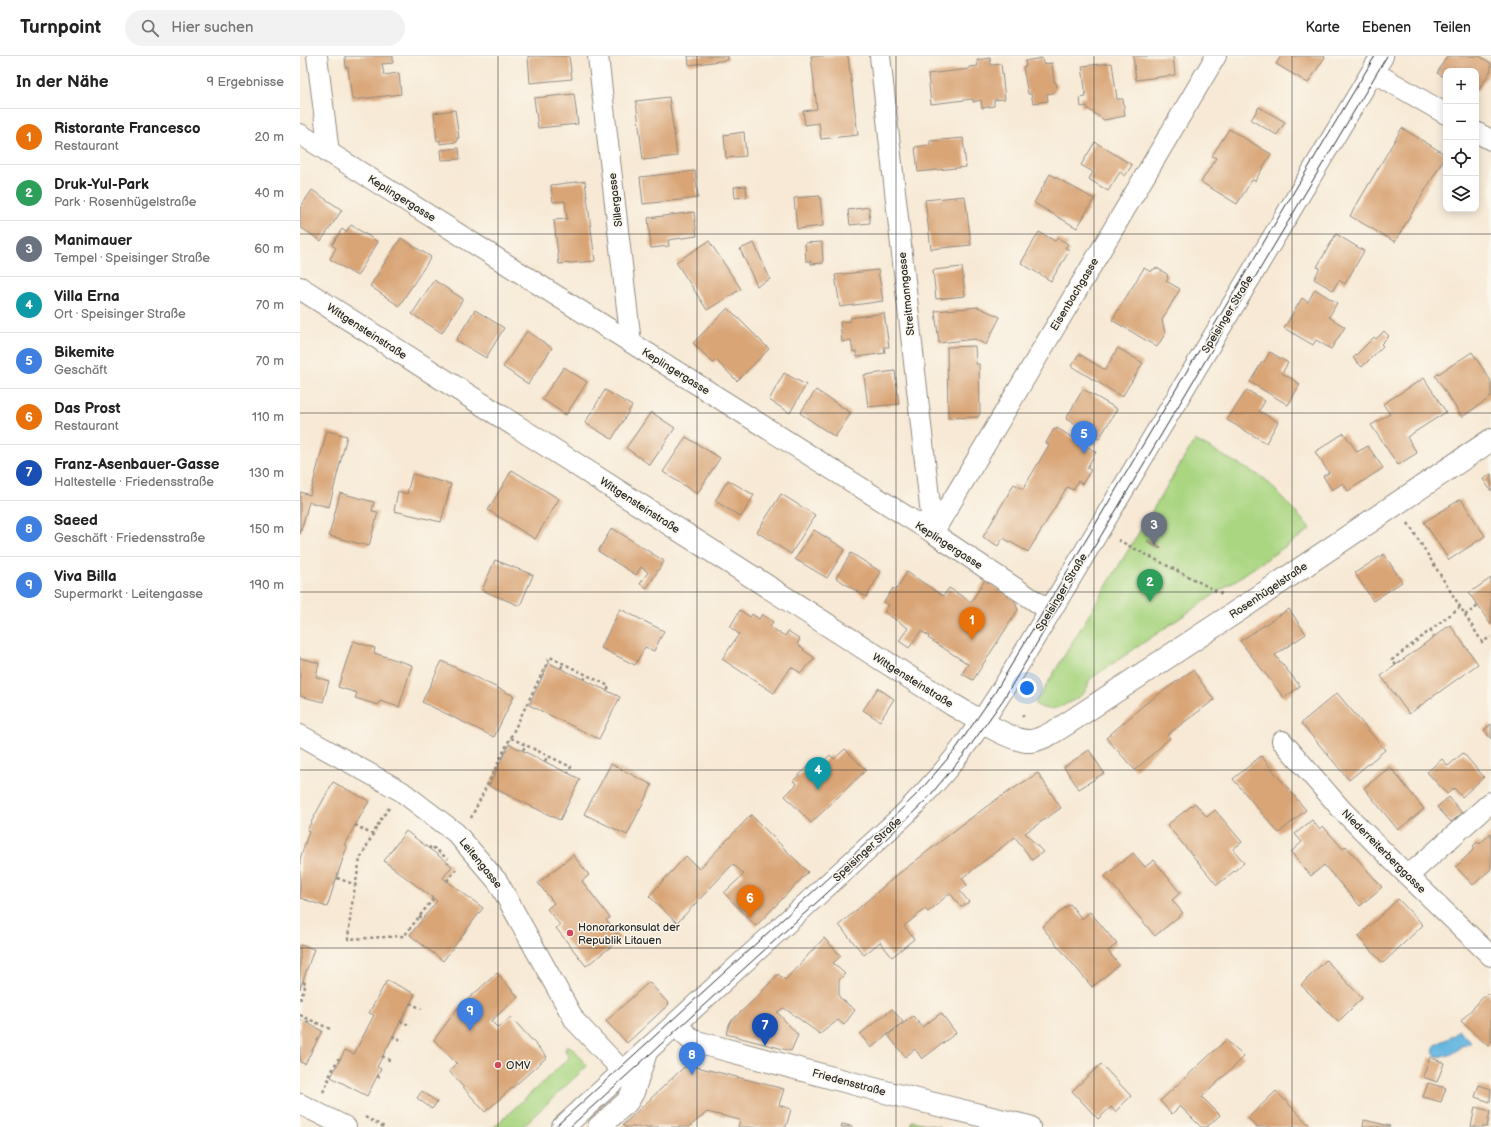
<!DOCTYPE html>
<html lang="de">
<meta charset="utf-8">
<style>
body{margin:0;font-family:"Balsamiq Sans",sans-serif;background:#f2f2f2;color:#222}
.controls{position:absolute;right:12px;top:12px;display:grid;overflow:hidden;border-radius:8px;box-shadow:0 2px 10px #0003}
.controls button{width:36px;height:36px;display:grid;place-items:center;padding:0;border:0;border-bottom:1px solid #e0e0e0;background:#fff;color:#222;font:20px sans-serif}
.you{position:absolute;left:727px;top:632px;width:14px;height:14px;margin:-10px;border:3px solid #fff;border-radius:50%;background:#1a73e8;box-shadow:0 0 0 6px #1a73e833}
.badge{display:grid;place-items:center;width:26px;height:26px;border-radius:50%;background:#7c3aed;color:#fff;font-size:13px;font-weight:700}
.pin{position:absolute;translate:-50% -33px;filter:drop-shadow(0 1px 2px #0008)}
.pin::after{content:'';position:absolute;top:21px;width:14px;height:12px;background:inherit;clip-path:polygon(0 0,100% 0,50% 100%)}
.list{margin:0;padding:0;list-style:none}
h2{display:flex;justify-content:space-between;align-items:center;height:52px;margin:0;padding:0 16px;font-size:17px}
h2 small{font-size:13px;font-weight:400;color:#767676}
.list li{display:grid;grid-template-columns:26px 1fr auto;gap:12px;align-items:center;box-sizing:border-box;height:56px;padding:0 16px;border-top:1px solid #e0e0e0}
.list b{display:block;font-size:15px;white-space:nowrap}
.list p{margin:0;font-size:13px;white-space:nowrap;color:#767676}
.list em{font-size:13px;font-style:normal;color:#767676}
.icon{flex:none;width:22px;height:22px;fill:none;stroke:currentColor;stroke-width:2;stroke-linecap:round;stroke-linejoin:round}
.map{position:relative;flex:none;width:1191px;height:1071px;overflow:hidden}
header{display:flex;align-items:center;gap:24px;box-sizing:border-box;height:56px;padding:0 20px;background:#fff;border-bottom:1px solid #e0e0e0}
header strong{font-size:19px}
nav{display:flex;gap:22px;margin-inline-start:auto;font-size:14px}
.search{width:280px;height:36px;background:#f2f2f2;display:flex;align-items:center;gap:10px;box-sizing:border-box;padding:0 14px;border-radius:22px;color:#767676;font-size:15px}
main{display:flex}
aside{flex:1;background:#fff}
.map>svg:first-child{display:block}
</style>
<header>
<strong>Turnpoint</strong>
<div class="search"><svg class="icon" aria-label="search" viewBox="0 0 24 24"><circle cx="10" cy="10" r="6"/><path d="M15 15l6 6"/></svg>Hier suchen</div>
<nav><a>Karte</a><a>Ebenen</a><a>Teilen</a></nav>
</header>
<main>
<aside>
<h2>In der Nähe<small>9 Ergebnisse</small></h2>
<ul class="list">
<li><span class="badge" style="background:#e8710a">1</span><div><b>Ristorante Francesco</b><p>Restaurant</p></div><em>20 m</em></li>
<li><span class="badge" style="background:#2e9e5b">2</span><div><b>Druk-Yul-Park</b><p>Park · Rosenhügelstraße</p></div><em>40 m</em></li>
<li><span class="badge" style="background:#6b7280">3</span><div><b>Manimauer</b><p>Tempel · Speisinger Straße</p></div><em>60 m</em></li>
<li><span class="badge" style="background:#0f9aa8">4</span><div><b>Villa Erna</b><p>Ort · Speisinger Straße</p></div><em>70 m</em></li>
<li><span class="badge" style="background:#3f7fe0">5</span><div><b>Bikemite</b><p>Geschäft</p></div><em>70 m</em></li>
<li><span class="badge" style="background:#e8710a">6</span><div><b>Das Prost</b><p>Restaurant</p></div><em>110 m</em></li>
<li><span class="badge" style="background:#1a4fb4">7</span><div><b>Franz-Asenbauer-Gasse</b><p>Haltestelle · Friedensstraße</p></div><em>130 m</em></li>
<li><span class="badge" style="background:#3f7fe0">8</span><div><b>Saeed</b><p>Geschäft · Friedensstraße</p></div><em>150 m</em></li>
<li><span class="badge" style="background:#3f7fe0">9</span><div><b>Viva Billa</b><p>Supermarkt · Leitengasse</p></div><em>190 m</em></li>
</ul>
</aside>
<div class="map">
<svg width="1191" height="1071" viewBox="0 0 1191 1071">
<rect width="100%" height="100%" fill="#fbf7ec"/>
<filter id="ink" filterUnits="userSpaceOnUse"><feTurbulence type="fractalNoise" baseFrequency=".025" numOctaves="2"/><feDisplacementMap in="SourceGraphic" scale="8" xChannelSelector="R" yChannelSelector="G"/><feConvolveMatrix kernelMatrix="1 2 1 2 8 2 1 2 1" color-interpolation-filters="sRGB"/></filter>
<filter id="wash" filterUnits="userSpaceOnUse"><feTurbulence type="fractalNoise" baseFrequency=".012" numOctaves="4" result="noise"/><feDisplacementMap in="SourceGraphic" scale="16" xChannelSelector="R" yChannelSelector="G"/><feGaussianBlur stdDeviation="0.9" result="paint"/><feColorMatrix in="noise" values="0 0 0 0 0 0 0 0 0 0 0 0 0 0 0 0 0 1.4 0 .05"/><feComposite in="paint" operator="in"/></filter>
<g filter="url(#wash)">
<rect width="100%" height="100%" fill="#f7e9d5"/>
<path fill="#aad682" stroke="#6a8056" d="M895 384 965 423 1011 473 790 623C788 626 788 631 786 634 781 642 759 653 750 653 744 653 740 651 735 648Z
M267 990 271 991 287 1010 222 1071H194L269 1002 265 994Z
M612 1065 639 1071H611Z"/>
<path fill="#65b5e0" stroke="#487086" d="M1158 974 1170 985V988L1161 990C1156 998 1145 1002 1136 1000 1127 988 1144 986 1151 981 1154 980 1156 977 1158 974Z"/>
<g id="blocks">
<path fill="#d9a577" d="M45 0H93V7L82 8 84 19 99 17 101 38 52 44 48 11 46 12Z
M228 0H269L272 23 230 27Z
M388 0H428V4L389 9Z
M511 0H548L558 79 521 83 519 67 505 69 503 55 517 53Z
M833 0H873L875 19 836 24Z
M981 0H1024L1025 1 1008 27 976 8Z
M1147 0H1179L1191 7V14L1178 35 1176 34V15H1146V22L1137 17Z
M690 2 691 9 701 8 705 43 694 44V50L682 52 681 44 673 46V43L631 48 628 18 669 13V11L678 10 677 4Z
M742 2 743 8 752 7 754 26 756 27 757 32 753 37 747 38 748 45 733 47 731 38H728L723 11 726 10 725 5Z
M812 7 817 43H823L825 60 804 64 788 53 787 50 781 51 780 42 786 41 782 10Z
M274 38 278 68 238 72 234 42Z
M369 41 377 100 343 104 336 45Z
M959 51 985 66 977 79 951 64Z
M155 54 159 82H157V86L140 88V84L137 85 134 57Z
M1102 72 1146 99 1095 186 1050 160Z
M929 73 971 98 955 125 952 124 937 148 901 126 916 102 912 100Z
M444 76 446 100 426 102 424 79Z
M663 82 666 111 618 116 615 91 630 89V85Z
M795 86 832 109 825 120 820 116 808 135 789 123 793 116 781 109Z
M159 92 160 103 142 104 141 94Z
M395 115 398 142 343 148 340 121Z
M750 118 794 143 777 172 734 147Z
M285 125 295 205 259 208 254 164 267 163 265 145 253 146 251 129Z
M446 130 447 141 435 142 434 131Z
M12 134 42 154 21 185 0 171V152Z
M520 140 523 170 497 173 494 142Z
M665 140 671 189 631 193 625 144Z
M569 151 570 167 550 169 548 154Z
M394 156 397 180 368 184 369 190 351 192 348 162Z
M51 169 78 186 57 220 30 203 36 192 32 189 42 173 46 176Z
M739 176 755 185 758 182 768 188 765 192 770 194 751 225 721 207Z
M1036 178 1064 195 1045 228 1039 224 1033 234 1014 223 1020 212 1017 211Z
M101 182 131 201 99 250 70 230Z
M409 185 441 233 407 254 376 206Z
M522 186 523 207 511 208V205H506L505 187Z
M454 187 470 223 457 230 440 193Z
M662 211 665 240 636 243 633 214Z
M844 212 851 216 852 214 857 212 867 218 868 223 866 225 880 233 862 264 865 278 857 291 812 264Z
M578 214 583 245 540 251 535 219Z
M134 224 163 243 142 277 112 258Z
M1015 233 1037 247 1029 261 1045 271 1031 293 1016 284 1013 289 984 272 1002 242 1008 246Z
M678 251 700 261 686 289 675 283 639 287 635 255Z
M428 252 469 293 437 325 416 304 413 307 393 287Z
M175 254 204 272 186 302 156 284Z
M584 257 589 291H584L585 297 557 301 556 295 553 296 551 284 542 286 540 266 551 265 550 262Z
M227 275 252 292 228 328 203 311Z
M1084 275 1089 280 1081 288 1083 290 1062 311 1053 302 1074 281 1076 283Z
M675 290 676 308H679L680 357 678 361 648 362 647 291Z
M818 292 843 307 822 341 771 310 779 298 805 314Z
M970 296 988 307 982 317 1000 328 988 349 950 326 962 306 963 307Z
M1172 296 1191 325V341L1162 361 1135 320Z
M264 311 287 326 266 359 242 343Z
M595 315 599 348 568 351 564 319Z
M484 317 506 329 490 357 469 344Z
M1124 322 1146 356 1107 381 1117 397 1098 409 1071 369 1090 358 1083 348Z
M783 333 817 353 799 383 766 363Z
M305 334 332 350 312 383 285 367Z
M516 334 551 357 535 381 500 357Z
M947 334 965 345 959 355 978 366 966 387 927 364Z
M351 356 375 372 350 409 326 392Z
M757 372 796 396 787 412 791 414 782 428 778 425 773 434 767 431 728 496 703 482 698 490 683 481 714 428 723 433 749 389 746 387 754 373 756 374Z
M27 375 47 380 29 451 9 446 0 478V436L10 439Z
M1044 377 1057 396 1068 390 1083 412 1048 435 1043 427 1032 434 1023 420 1029 417 1015 396Z
M386 381 420 402 397 438 363 416Z
M212 414 259 443 235 483 188 454Z
M112 418 151 428 141 466 94 455 98 435 107 438Z
M1191 418V435L1183 423Z
M428 424 454 439 441 461 415 445Z
M40 437 74 446 72 455 78 456 69 490 29 480Z
M481 438 515 459 491 498 457 476Z
M1161 443 1185 480 1149 504 1124 466Z
M312 472 364 505 347 532 340 528 348 516 341 511 336 519 298 495Z
M514 474 545 493 527 522 495 503Z
M848 484 861 492 860 493 847 486Z
M551 497 581 516 566 541 536 522Z
M1084 498 1102 526 1073 545 1055 517Z
M195 504 233 519 220 550 182 534Z
M607 516 643 540 649 532 671 546 685 524 714 543 718 554 673 624 662 618 668 608 628 582 629 580 621 575 609 592 599 585 608 572 584 556 589 549 584 546 593 532 596 534Z
M1191 522V569L1169 537Z
M320 553 364 575 354 595 345 591 335 609 301 592Z
M989 553 1006 578 975 599 1000 630 984 642 940 585Z
M440 554 450 561 452 558 459 563 462 558 473 566 470 571 485 580 488 575 500 583 497 588 504 593 503 594 515 602 501 617 491 611 474 637 422 603 439 578 430 571Z
M1150 569 1178 608 1109 658 1081 620Z
M53 585 75 592 74 597 112 609 99 651 80 645 78 649 55 642 57 637 38 631Z
M0 602 19 607 16 621 29 625 23 646 0 640Z
M142 605 214 640 194 681 122 646Z
M249 607 320 641 299 683 229 649Z
M893 614 914 644 867 679 870 682 835 714 806 682 845 648Z
M578 632 594 643 580 665 563 654Z
M1037 637 1085 694 1049 724 1001 667Z
M1191 668V683L1184 674Z
M209 688 280 723 260 764 189 730Z
M545 693 566 714 511 767 485 740 497 728 493 725 515 704 520 709 530 699 534 703Z
M789 694 804 717 779 733 764 711Z
M1163 697 1184 721 1162 741 1154 732 1147 738 1127 716 1142 703 1148 710Z
M961 700 1006 754 979 777 933 723Z
M311 708 352 729 327 779 284 758Z
M1090 711 1124 753 1098 774 1064 732Z
M738 717 761 752 725 777 743 796 732 804 715 781 662 822 667 829 660 835 669 846 661 851 650 837 628 856 625 853 604 870 614 883 592 901 580 886 564 899 539 869 597 819 663 768 694 745Z
M33 726 69 745 44 789 47 790 27 851 0 842V803L9 775 7 774Z
M1149 741 1162 757 1151 766 1137 751Z
M895 747 907 761 915 754 942 786 933 793 944 807 917 829 867 769Z
M451 759 508 816 456 870 424 837 444 818 433 808 377 867 349 840 386 800 399 813Z
M1012 764 1019 773 1023 770 1043 793 1046 790 1082 831 1060 850 1024 809 1011 820 991 796 1002 786 995 778Z
M106 775 152 810 143 822 183 852 143 905 110 879 137 845 84 805Z
M1191 777V813L1173 829 1156 811 1175 792 1173 790 1175 788 1178 786 1180 788Z
M833 797 845 811 854 804 880 837 872 844 883 857 855 880 805 820Z
M273 799 289 819 282 825 310 862 306 864 321 883 286 910 256 872 260 869 247 853 254 847 238 827Z
M1098 843 1123 869 1083 907 1058 881Z
M770 848 782 863 790 856 817 888 808 895 819 909 792 931 742 871Z
M524 882 541 900 533 907 545 918 539 924V941L555 954 544 969 538 964 520 978 484 952 477 956 498 979 491 995 426 978 430 966 457 941 478 918 485 924Z
M0 889 14 893 0 933Z
M1026 904 1062 942 1038 966 1001 929Z
M197 917 218 941 191 965 198 972 211 961 247 1001 185 1056 149 1015 157 1008 134 984 157 953Z
M87 924 115 938 77 1011 81 1013 67 1040 31 1021 45 994 54 998 74 959 69 957Z
M349 926 369 948 327 987 306 965Z
M1187 937 1191 941V987L1188 990 1161 965Z
M592 953 603 966 571 992 560 978Z
M641 957 656 977 622 1003 615 993 605 1001 588 979 613 960 622 971Z
M0 963 22 975 5 1008 0 1006Z
M926 984 944 1001 902 1041 920 1059 907 1071H901L880 1050 872 1058 860 1045Z
M1130 1001 1144 1007 1137 1026 1123 1021Z
M801 1008 831 1040 815 1056 811 1051 798 1063 772 1035Z
M393 1010 484 1033 479 1049 491 1053 486 1071H438L440 1064 407 1056 389 1071H325L323 1069 383 1012Z
M1128 1027 1146 1032 1141 1046 1123 1041Z
M1179 1029 1191 1033 1190 1046 1175 1041Z
M122 1035 137 1046 132 1053 117 1042Z
M976 1035 1011 1071H957L948 1062Z
M1175 1051 1190 1055 1187 1071H1171Z
M1064 1064 1090 1070V1071H1063Z
M542 1068 552 1070V1071H541Z"/>
</g>
</g>
<g filter="url(#ink)">
<use href="#blocks" fill-opacity="0" stroke="#918a80" stroke-width="1"/>
<g fill="none" stroke-linecap="round" stroke-linejoin="round">
<defs>
<path id="street" d="M17 0 29 97
M298 0 331 287
M580 0 633 477
M1072 15 1146 58
M1176 76 1191 84
M0 78 633 477 750 555
M633 477 916 0
M0 679 101 735 156 777 198 826 275 965 334 1027
M982 685 1042 754 1108 820 1191 900
M1108 820 1191 746
M0 1048 46 1071"/>
<path id="secondary" d="M0 232 653 649C671 659 712 687 731 685 744 683 757 674 768 667L945 550 1191 384
M375 969 393 985 593 1038 729 1071
M263 1071 604 759C623 739 643 719 659 697 693 653 721 603 750 555L1082 0
M299 1071 327 1046 333 1036 346 996"/>
</defs>
<use href="#street" stroke="#918a80" stroke-width="22"/>
<use href="#secondary" stroke="#918a80" stroke-width="24"/>
<path stroke="#918a80" stroke-width="2.5" stroke-dasharray="3 3" stroke-linecap="butt" d="M1108 467 1182 586 1191 581
M818 484 922 538
M1165 559 1178 550
M1130 574 1134 580
M1096 609 1092 604 1160 551
M261 612 263 608
M284 624 286 619
M722 661 725 656
M211 682 271 711 268 717
M223 694 226 689
M245 705 248 700
M89 752 81 763 60 803 51 854 48 883 104 880 133 843
M171 762 250 601 309 630 307 635
M55 769 73 779
M129 793 131 790 148 803
M37 822 56 829
M147 825 158 811
M119 860 123 863
M0 944 6 928 3 926
M110 947 122 953
M0 959 30 973
M100 965 111 970
M7 967 10 963
M92 980 103 985
M82 1000 91 1005
M77 1020 82 1022
M23 1036 29 1024 28 1023 38 1003 40 1004
M65 1061 84 1071"/>
<use href="#street" stroke="#fff" stroke-width="20"/>
<use href="#secondary" stroke="#fff" stroke-width="22"/>
<path stroke="#2b2b2b" stroke-width="1" d="M255 1071 575 779 619 736 655 694 694 638 1075 0
M270 1071 582 787 627 743 663 700 703 644 1087 0"/>
</g>
</g>
<path fill="none" stroke="#2b2b2b" stroke-width="1" stroke-opacity="0.55" d="M198 0V1071M397 0V1071M596 0V1071M794 0V1071M992 0V1071M0 178H1191M0 357H1191M0 536H1191M0 714H1191M0 892H1191"/>
<g fill="#d1495b" stroke="#fbf7ec" stroke-width="1.5">
<circle cx="270" cy="877" r="4"/>
<circle cx="198" cy="1009" r="4"/>
</g>
<g text-anchor="middle" stroke-width="3" stroke-linejoin="round" paint-order="stroke">
<g font-size="11" fill="#2b2b2b" stroke="#fbf7ec">
<text transform="translate(102 142) rotate(32)" y="4">Keplingergasse</text>
<text transform="translate(315 144) rotate(-97)" y="4">Sillergasse</text>
<text transform="translate(606 238) rotate(-96)" y="4">Streitmanngasse</text>
<text transform="translate(774 238) rotate(-59)" y="4">Eisenbachgasse</text>
<text transform="translate(927 258) rotate(-59)" y="4">Speisinger Straße</text>
<text transform="translate(67 275) rotate(33)" y="4">Wittgensteinstraße</text>
<text transform="translate(376 315) rotate(32)" y="4">Keplingergasse</text>
<text transform="translate(340 449) rotate(33)" y="4">Wittgensteinstraße</text>
<text transform="translate(649 489) rotate(33)" y="4">Keplingergasse</text>
<text transform="translate(968 534) rotate(-34)" y="4">Rosenhügelstraße</text>
<text transform="translate(761 536) rotate(-59)" y="4">Speisinger Straße</text>
<text transform="translate(613 624) rotate(32)" y="4">Wittgensteinstraße</text>
<text transform="translate(567 793) rotate(-43)" y="4">Speisinger Straße</text>
<text transform="translate(1084 795) rotate(45)" y="4">Niederreiterberggasse</text>
<text transform="translate(181 807) rotate(51)" y="4">Leitengasse</text>
<text transform="translate(549 1026) rotate(15)" y="4">Friedensstraße</text>
</g>
<g font-size="11" fill="#2b2b2b" stroke="#fbf7ec" text-anchor="start">
<text x="278" y="875">Honorarkonsulat der<tspan x="278" dy="13">Republik Litauen</tspan></text>
<text x="206" y="1013">OMV</text>
</g>
</g>
</svg>
<div class="controls">
<button>+</button>
<button>−</button>
<button><svg class="icon" aria-label="locate" viewBox="0 0 24 24"><circle cx="12" cy="12" r="6"/><path d="M12 2v4M12 18v4M2 12h4M18 12h4"/></svg></button>
<button><svg class="icon" aria-label="layers" viewBox="0 0 24 24"><path d="M12 4l9 5-9 5-9-5zM3 14l9 5 9-5"/></svg></button>
</div>
<div class="you"></div>
<div class="pin badge" style="left:672px;top:584px;background:#e8710a">1</div>
<div class="pin badge" style="left:850px;top:546px;background:#2e9e5b">2</div>
<div class="pin badge" style="left:854px;top:489px;background:#6b7280">3</div>
<div class="pin badge" style="left:518px;top:734px;background:#0f9aa8">4</div>
<div class="pin badge" style="left:784px;top:398px;background:#3f7fe0">5</div>
<div class="pin badge" style="left:450px;top:862px;background:#e8710a">6</div>
<div class="pin badge" style="left:465px;top:990px;background:#1a4fb4">7</div>
<div class="pin badge" style="left:392px;top:1019px;background:#3f7fe0">8</div>
<div class="pin badge" style="left:170px;top:975px;background:#3f7fe0">9</div>
</div>
</main>
